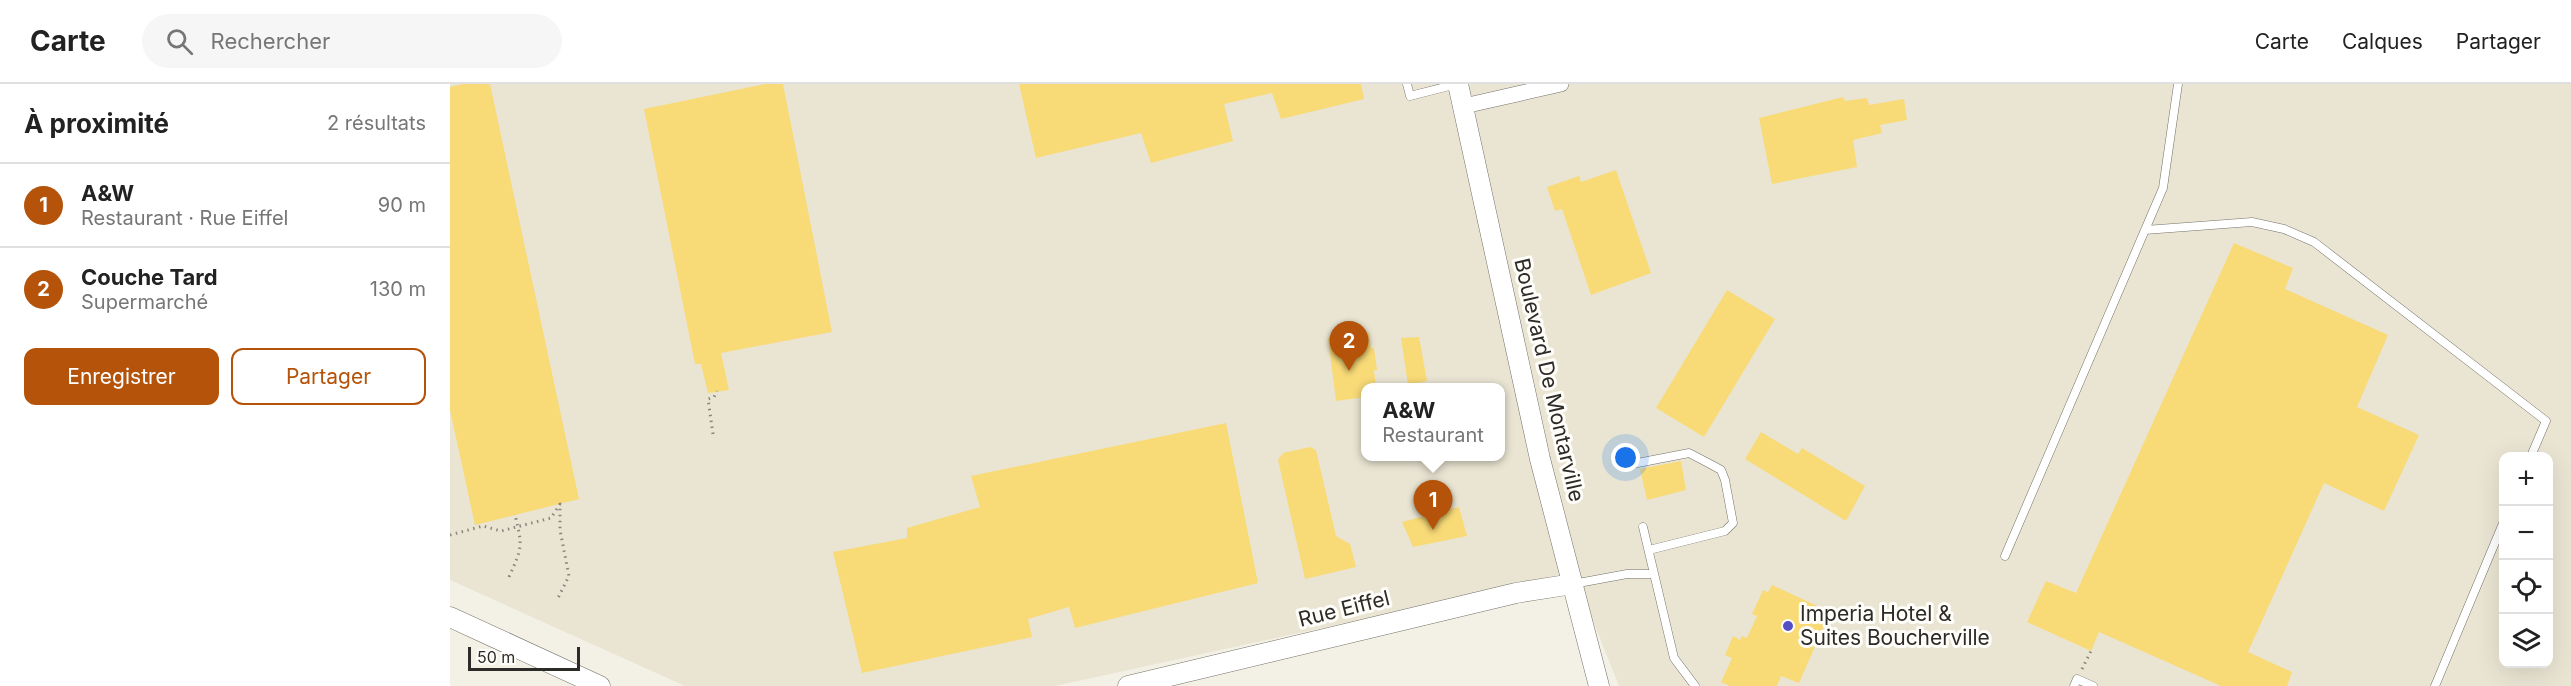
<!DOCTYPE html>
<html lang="fr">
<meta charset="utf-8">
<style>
body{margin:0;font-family:Inter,sans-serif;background:#f6f6f6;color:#222}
.controls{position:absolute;right:18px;bottom:18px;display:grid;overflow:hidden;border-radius:12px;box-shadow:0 6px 24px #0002}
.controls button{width:54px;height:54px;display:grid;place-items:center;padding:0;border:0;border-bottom:2px solid #e0e0e0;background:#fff;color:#222;font:30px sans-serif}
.scale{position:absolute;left:18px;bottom:15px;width:112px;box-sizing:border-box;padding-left:6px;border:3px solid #2c2b27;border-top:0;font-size:16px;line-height:21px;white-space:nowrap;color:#2c2b27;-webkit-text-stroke:4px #fffdf9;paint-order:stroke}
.you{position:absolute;left:1176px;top:374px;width:21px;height:21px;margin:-15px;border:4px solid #fff;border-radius:50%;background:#1a73e8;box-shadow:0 0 0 9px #1a73e833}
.badge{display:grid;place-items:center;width:39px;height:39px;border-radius:50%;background:#b45309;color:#fff;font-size:20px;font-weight:700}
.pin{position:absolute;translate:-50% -50px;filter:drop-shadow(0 2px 3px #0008)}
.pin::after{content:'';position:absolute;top:32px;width:21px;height:18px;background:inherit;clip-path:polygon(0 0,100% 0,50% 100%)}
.popup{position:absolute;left:911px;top:299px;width:144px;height:78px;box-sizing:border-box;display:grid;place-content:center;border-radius:12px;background:#fff;filter:drop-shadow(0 2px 4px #0005);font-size:20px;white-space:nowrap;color:#767676}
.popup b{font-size:22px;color:#222}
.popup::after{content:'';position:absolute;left:50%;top:100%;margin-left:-12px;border:12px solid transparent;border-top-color:#fff}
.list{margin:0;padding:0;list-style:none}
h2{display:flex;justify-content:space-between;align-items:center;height:78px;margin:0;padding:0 24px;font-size:26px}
h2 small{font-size:20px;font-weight:400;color:#767676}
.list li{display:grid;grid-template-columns:39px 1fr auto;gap:18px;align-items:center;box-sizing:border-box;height:84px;padding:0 24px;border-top:2px solid #e0e0e0}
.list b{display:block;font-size:22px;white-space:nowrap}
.list p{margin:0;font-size:20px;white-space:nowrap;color:#767676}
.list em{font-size:20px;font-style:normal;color:#767676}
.actions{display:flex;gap:12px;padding:18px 24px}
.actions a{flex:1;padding:14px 0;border:2px solid #b45309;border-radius:12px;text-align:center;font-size:21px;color:#b45309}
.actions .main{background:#b45309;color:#fff}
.icon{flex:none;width:33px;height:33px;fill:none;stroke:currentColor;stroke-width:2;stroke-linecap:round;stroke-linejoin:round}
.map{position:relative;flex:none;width:2121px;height:602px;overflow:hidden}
header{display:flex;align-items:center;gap:36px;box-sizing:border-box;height:84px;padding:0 30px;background:#fff;border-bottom:2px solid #e0e0e0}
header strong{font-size:28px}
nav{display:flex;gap:33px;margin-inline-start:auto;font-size:21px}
.search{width:420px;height:54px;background:#f6f6f6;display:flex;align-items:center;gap:15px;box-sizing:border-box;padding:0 21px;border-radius:33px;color:#767676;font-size:22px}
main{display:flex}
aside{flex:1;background:#fff}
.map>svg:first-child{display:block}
</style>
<header>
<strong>Carte</strong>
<div class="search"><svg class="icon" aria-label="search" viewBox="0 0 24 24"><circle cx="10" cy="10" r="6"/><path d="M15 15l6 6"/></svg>Rechercher</div>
<nav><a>Carte</a><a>Calques</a><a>Partager</a></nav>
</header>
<main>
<aside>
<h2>À proximité<small>2 résultats</small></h2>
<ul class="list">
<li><span class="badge">1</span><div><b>A&amp;W</b><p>Restaurant · Rue Eiffel</p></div><em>90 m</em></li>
<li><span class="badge">2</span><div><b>Couche Tard</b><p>Supermarché</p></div><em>130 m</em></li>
</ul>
<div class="actions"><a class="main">Enregistrer</a><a>Partager</a></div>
</aside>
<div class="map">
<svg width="2121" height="602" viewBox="0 0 2121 602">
<rect width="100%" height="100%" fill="#f3f0e5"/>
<path fill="#eae5d3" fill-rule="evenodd" d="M0 0H2121V602H1169L1124 489 605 602H235L0 496ZM916 304H1050V372H916ZM2054 372H2098V580H2054Z"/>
<path fill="#f8da77" d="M13 0H40L129 415 25 441 0 326V3Z
M315 0H333L382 248 271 269 279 306 258 309 251 280H245L194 25Z
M569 0H911L914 15 831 35 822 9 774 20 783 57 701 79 691 49 586 74Z
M1393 13 1395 17 1417 14 1419 21 1454 15 1457 36 1430 41 1432 49 1403 56 1407 83 1322 100 1309 34Z
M1166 86 1201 189 1141 211 1112 125 1105 127 1097 103 1129 92 1131 98Z
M1784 159 1843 184 1835 205 1938 251 1907 323 1969 351 1934 427 1874 399 1798 568 1842 588 1837 602H1771L1649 548 1641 567 1577 538 1596 497 1626 509Z
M1277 206 1325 235 1254 353 1206 324Z
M919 249 921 264H924L927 286H924L926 303H915V313L886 317 878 254Z
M969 253 977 297 958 301 951 254Z
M776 339 808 499 625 544 619 523 578 535 582 553 412 589 383 468 457 454V444L530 423 521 392Z
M1311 348 1348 370 1352 364 1415 402 1396 437 1295 375Z
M860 363 866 366 886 452 900 460 906 483 855 495 828 376 833 369Z
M1231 377 1236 406 1197 416 1190 385Z
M1009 423 1017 452 963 463 952 438Z
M1322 501 1380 528 1349 599 1331 592 1327 602H1280L1271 598 1282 574 1275 571 1283 552 1290 556 1292 552 1297 554 1307 532 1302 530 1313 506 1318 508Z"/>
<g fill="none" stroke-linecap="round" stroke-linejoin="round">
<defs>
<path id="service" d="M957 0 960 12 1007 0
M1695 146 1802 138 1834 145 1864 158 2096 337 2081 372
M1177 381 1239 369 1262 381 1271 386 1275 396 1283 439 1275 447 1199 466
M1193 443 1224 574 1245 602
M1555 472 1713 104 1728 0
M1123 500 1177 490H1204
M1624 602 1627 595 1643 602
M1985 602 2054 437"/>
<path id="minor" d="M1014 22 1111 0"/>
<path id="tertiary" d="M1008 0 1090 375 1149 602
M0 533 150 602
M678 602 1066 509 1123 500"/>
</defs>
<use href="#service" stroke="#747168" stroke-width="9"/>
<use href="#minor" stroke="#747168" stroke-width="16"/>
<use href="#tertiary" stroke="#747168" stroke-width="21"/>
<path stroke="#88867f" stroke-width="3" stroke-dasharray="1.5 4.5" stroke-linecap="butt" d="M263 350 258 315 264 313 267 307
M0 451 33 442 51 447 101 434 110 420V446L119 492 107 516
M59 493C72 464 73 463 65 431
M1632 585 1641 567"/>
<use href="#service" stroke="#fff" stroke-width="8"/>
<use href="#minor" stroke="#fff" stroke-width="15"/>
<use href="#tertiary" stroke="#fff" stroke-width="20"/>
</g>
<circle fill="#544ec5" stroke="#fffdf9" stroke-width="2" cx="1338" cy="542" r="6"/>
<g text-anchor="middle" stroke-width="6" stroke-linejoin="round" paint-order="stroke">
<g font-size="21" fill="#2c2b27" stroke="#fffdf9">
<text transform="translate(1099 296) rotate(77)" y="7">Boulevard De Montarville</text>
<text transform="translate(894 525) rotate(-14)" y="7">Rue Eiffel</text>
</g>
<g font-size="21" fill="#2c2b27" stroke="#fffdf9" text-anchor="start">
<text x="1350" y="537">Imperia Hotel &amp;<tspan x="1350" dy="24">Suites Boucherville</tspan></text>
</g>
</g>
</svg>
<div class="controls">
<button>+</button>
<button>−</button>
<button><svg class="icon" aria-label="locate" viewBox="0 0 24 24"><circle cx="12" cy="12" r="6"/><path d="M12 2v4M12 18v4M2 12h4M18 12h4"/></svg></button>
<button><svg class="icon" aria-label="layers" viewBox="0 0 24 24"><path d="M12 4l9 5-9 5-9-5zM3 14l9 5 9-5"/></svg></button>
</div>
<div class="scale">50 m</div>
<div class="you"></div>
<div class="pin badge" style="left:983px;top:446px">1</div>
<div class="popup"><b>A&amp;W</b>Restaurant</div>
<div class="pin badge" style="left:899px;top:287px">2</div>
</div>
</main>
